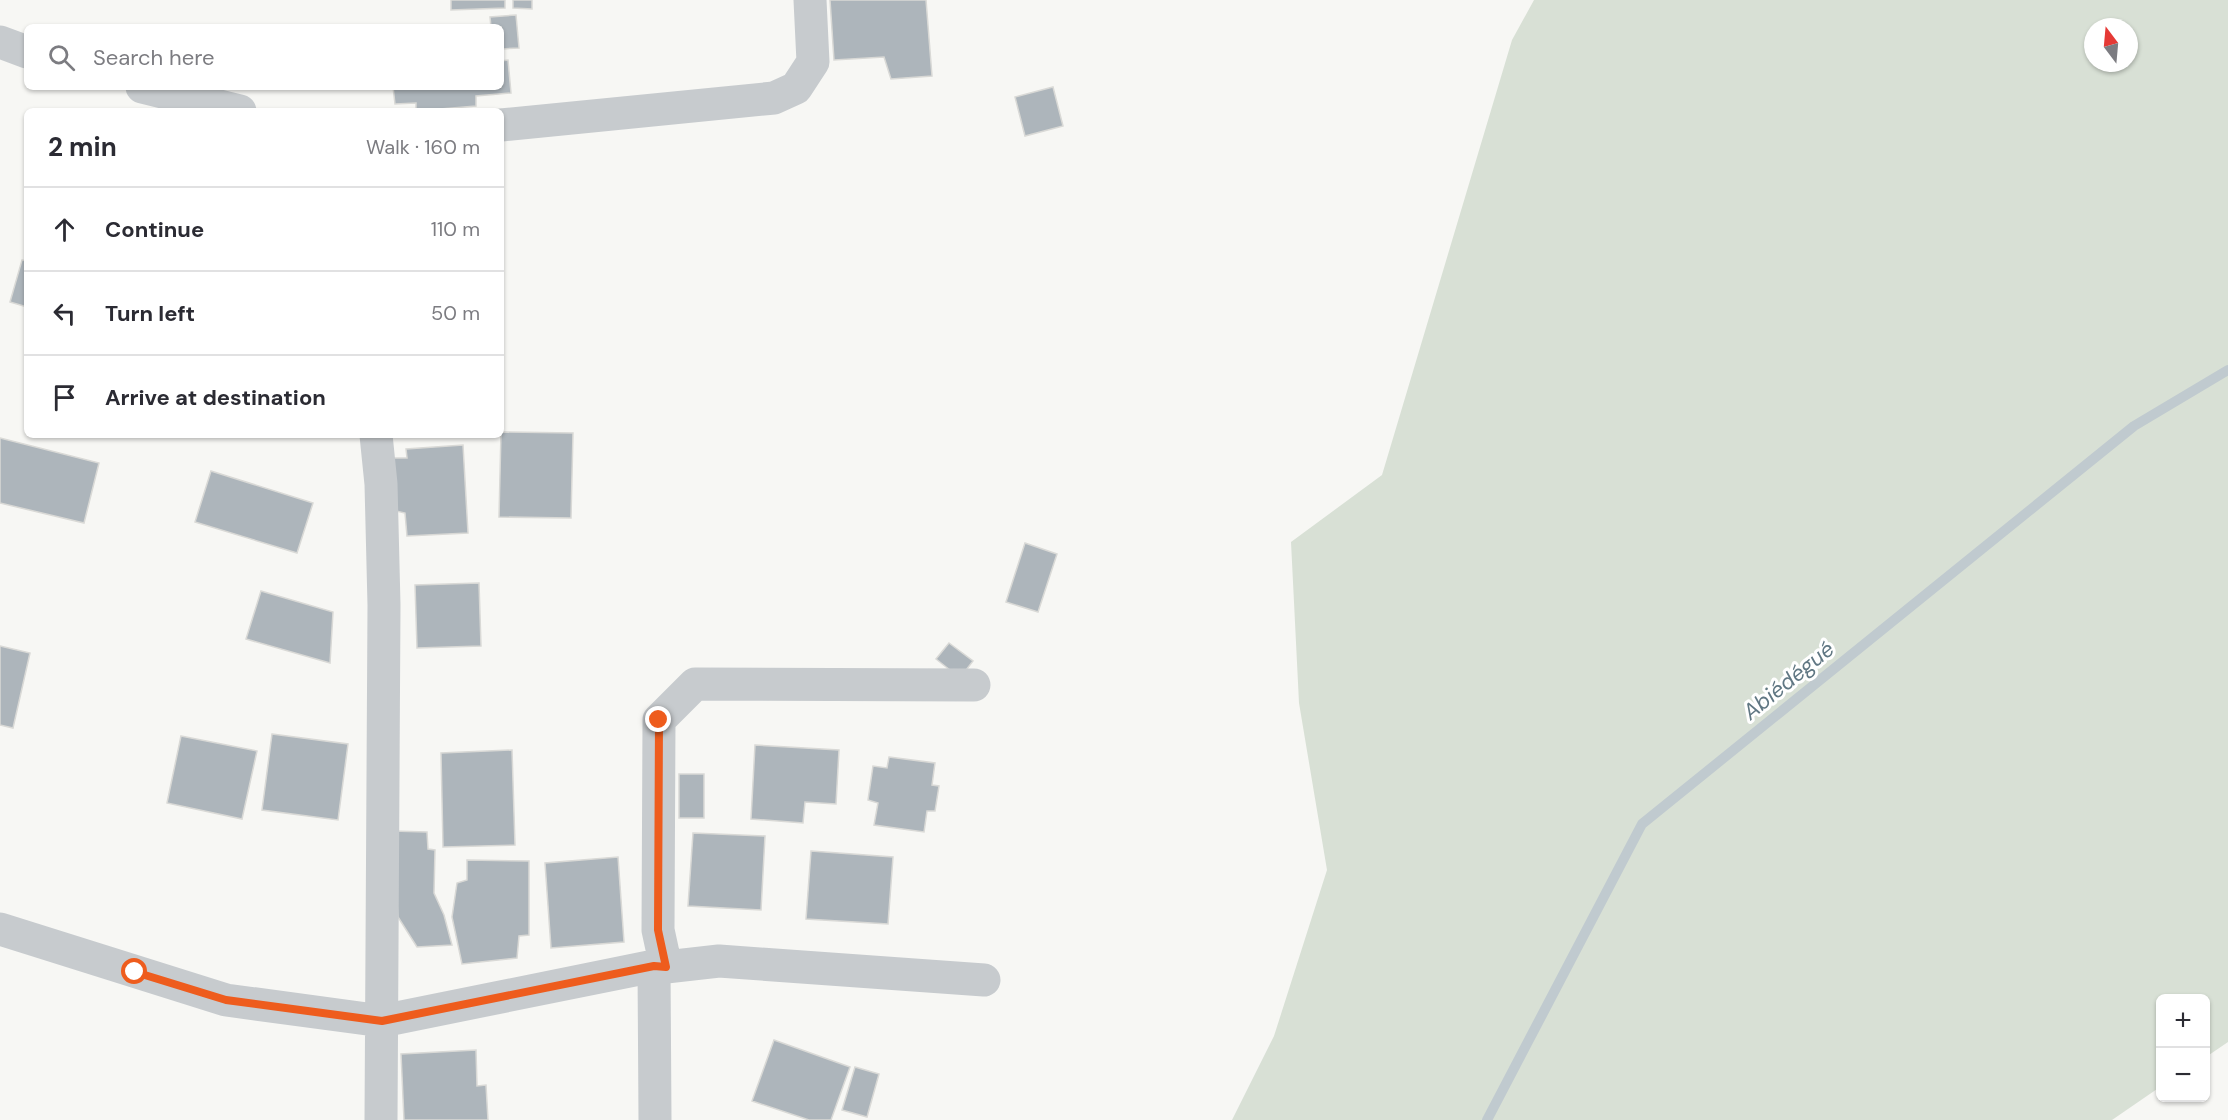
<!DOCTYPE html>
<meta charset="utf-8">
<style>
body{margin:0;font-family:"DM Sans",sans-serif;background:#f2f2f3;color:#2b2b33}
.controls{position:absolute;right:18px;bottom:18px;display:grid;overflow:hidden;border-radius:9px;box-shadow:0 2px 4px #0004}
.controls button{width:54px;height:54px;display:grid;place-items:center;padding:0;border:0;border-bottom:2px solid #e1e1e2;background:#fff;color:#2b2b33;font:30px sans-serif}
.compass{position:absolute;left:2084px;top:18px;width:54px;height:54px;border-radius:50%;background:#fff;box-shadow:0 2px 4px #0004;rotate:344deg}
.stop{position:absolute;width:18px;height:18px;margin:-14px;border:4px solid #ee5c1d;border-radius:50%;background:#fff}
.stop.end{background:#ee5c1d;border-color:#fff;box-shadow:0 2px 6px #0008}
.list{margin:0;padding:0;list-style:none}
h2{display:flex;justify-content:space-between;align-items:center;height:78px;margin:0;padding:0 24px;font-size:26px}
h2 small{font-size:20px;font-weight:400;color:#7c7c81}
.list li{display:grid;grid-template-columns:39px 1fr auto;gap:18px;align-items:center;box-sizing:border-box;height:84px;padding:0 24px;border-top:2px solid #e1e1e2}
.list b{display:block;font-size:22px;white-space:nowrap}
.list em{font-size:20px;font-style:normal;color:#7c7c81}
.icon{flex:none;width:33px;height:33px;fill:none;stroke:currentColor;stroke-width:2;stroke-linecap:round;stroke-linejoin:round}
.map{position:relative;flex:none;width:2228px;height:1120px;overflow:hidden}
.search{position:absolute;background:#fff;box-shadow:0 2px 4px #0004;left:24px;top:24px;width:480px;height:66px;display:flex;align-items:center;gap:15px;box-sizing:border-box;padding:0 21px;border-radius:9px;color:#7c7c81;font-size:22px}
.panel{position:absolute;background:#fff;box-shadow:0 2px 4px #0004;left:24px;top:108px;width:480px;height:330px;border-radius:9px}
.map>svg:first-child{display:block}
</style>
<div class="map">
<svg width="2228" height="1120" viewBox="0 0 2228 1120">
<rect width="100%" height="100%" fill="#f7f7f4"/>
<path fill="#d8e0d5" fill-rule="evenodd" d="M1534 0H2228V1042L2206 1057V998H2160V1087L2112 1120H1232L1274 1036 1327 870 1299 703 1291 542 1382 475 1512 40ZM2093 27H2129V63H2093Z"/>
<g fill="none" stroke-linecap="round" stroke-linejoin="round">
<path stroke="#c0cacf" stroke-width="10" d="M1487 1120 1642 824 2134 426 2228 370"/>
</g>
<path fill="#adb5bb" stroke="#d9d9d6" stroke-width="1.5" d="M451 0H505V8L451 10Z
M513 0H532V9L513 8Z
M830 0H926L932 76 891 79 884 57 834 60Z
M516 15 519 48 501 49V27H491L490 17Z
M508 60 511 93 476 96V106L416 111V103L395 104 393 87H501V61Z
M1053 87 1063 126 1025 136 1015 97Z
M22 260 27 261V307L10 302Z
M501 432 573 433 571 518 499 517Z
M0 438 99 463 84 523 0 503Z
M463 445 468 533 407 536 405 513 396 511 393 458H407L406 449Z
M211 471 313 503 297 553 195 522Z
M1025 543 1057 554 1038 612 1006 602Z
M479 583 481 646 417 648 415 585Z
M261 591 333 612 330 663 246 639Z
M949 643 973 661 960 678 936 659Z
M0 646 30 653 13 728 0 725Z
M272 734 348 744 338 820 262 810Z
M181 736 257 751 242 819 167 803Z
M755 745 839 750 836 804 805 802 803 823 751 819Z
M512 750 515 845 443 847 441 753Z
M889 757 935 763 932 785 939 786 935 811H927L924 832 874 825 878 803 868 800 873 766 887 768Z
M679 774H704V818H679Z
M392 831 427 832 428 849 435 850 434 893 444 915 452 945 417 947 398 917Z
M693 833 765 836 761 910 688 906Z
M811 851 893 857 888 924 806 919Z
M618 857 624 942 551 948 545 863Z
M467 860 529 861V935L519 936 517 958 462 964 452 917 457 883 467 880Z
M774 1040 850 1067 831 1120H809L752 1101Z
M476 1050 477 1086 486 1085 488 1120H404L401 1054Z
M855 1067 879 1074 867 1117 842 1110Z"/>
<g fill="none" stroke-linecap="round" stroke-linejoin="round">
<path stroke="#c7cbce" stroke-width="33" d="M0 42 27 52
M142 87 240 111
M501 125 774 98 796 88 813 62 810 0
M376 435 381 484 384 605 381 1120
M0 929 226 1000 382 1021 654 966 666 967 658 930 659 720 695 684 974 685
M654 966 655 1120
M666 967 719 961 984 980"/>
</g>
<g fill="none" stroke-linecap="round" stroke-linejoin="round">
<path stroke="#ee5c1d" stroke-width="8" d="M135 972 226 1000 382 1021 654 966 666 967 658 930 659 720"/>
</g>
<g text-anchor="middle" stroke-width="6" stroke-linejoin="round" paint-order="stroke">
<g font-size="22" font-style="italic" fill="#607783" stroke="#fff">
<text transform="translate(1788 680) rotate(-39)" y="8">Abiédégué</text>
</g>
</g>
</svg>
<div class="controls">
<button>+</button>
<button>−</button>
</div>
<svg class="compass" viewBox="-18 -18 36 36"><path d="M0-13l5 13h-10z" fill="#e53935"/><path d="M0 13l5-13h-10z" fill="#7c7c81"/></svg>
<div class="stop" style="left:135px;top:972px"></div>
<div class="stop end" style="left:659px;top:720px"></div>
<div class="search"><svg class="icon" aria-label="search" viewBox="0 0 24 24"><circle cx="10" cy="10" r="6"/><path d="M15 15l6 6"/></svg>Search here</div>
<section class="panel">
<h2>2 min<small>Walk · 160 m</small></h2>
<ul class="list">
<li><svg class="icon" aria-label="ahead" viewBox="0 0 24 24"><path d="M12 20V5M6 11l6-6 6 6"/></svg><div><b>Continue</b></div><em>110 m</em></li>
<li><svg class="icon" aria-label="left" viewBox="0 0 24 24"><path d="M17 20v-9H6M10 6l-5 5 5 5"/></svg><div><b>Turn left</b></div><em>50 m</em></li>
<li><svg class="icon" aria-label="arrive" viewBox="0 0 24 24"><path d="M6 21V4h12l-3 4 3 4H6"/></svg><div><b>Arrive at destination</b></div></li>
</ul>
</section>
</div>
